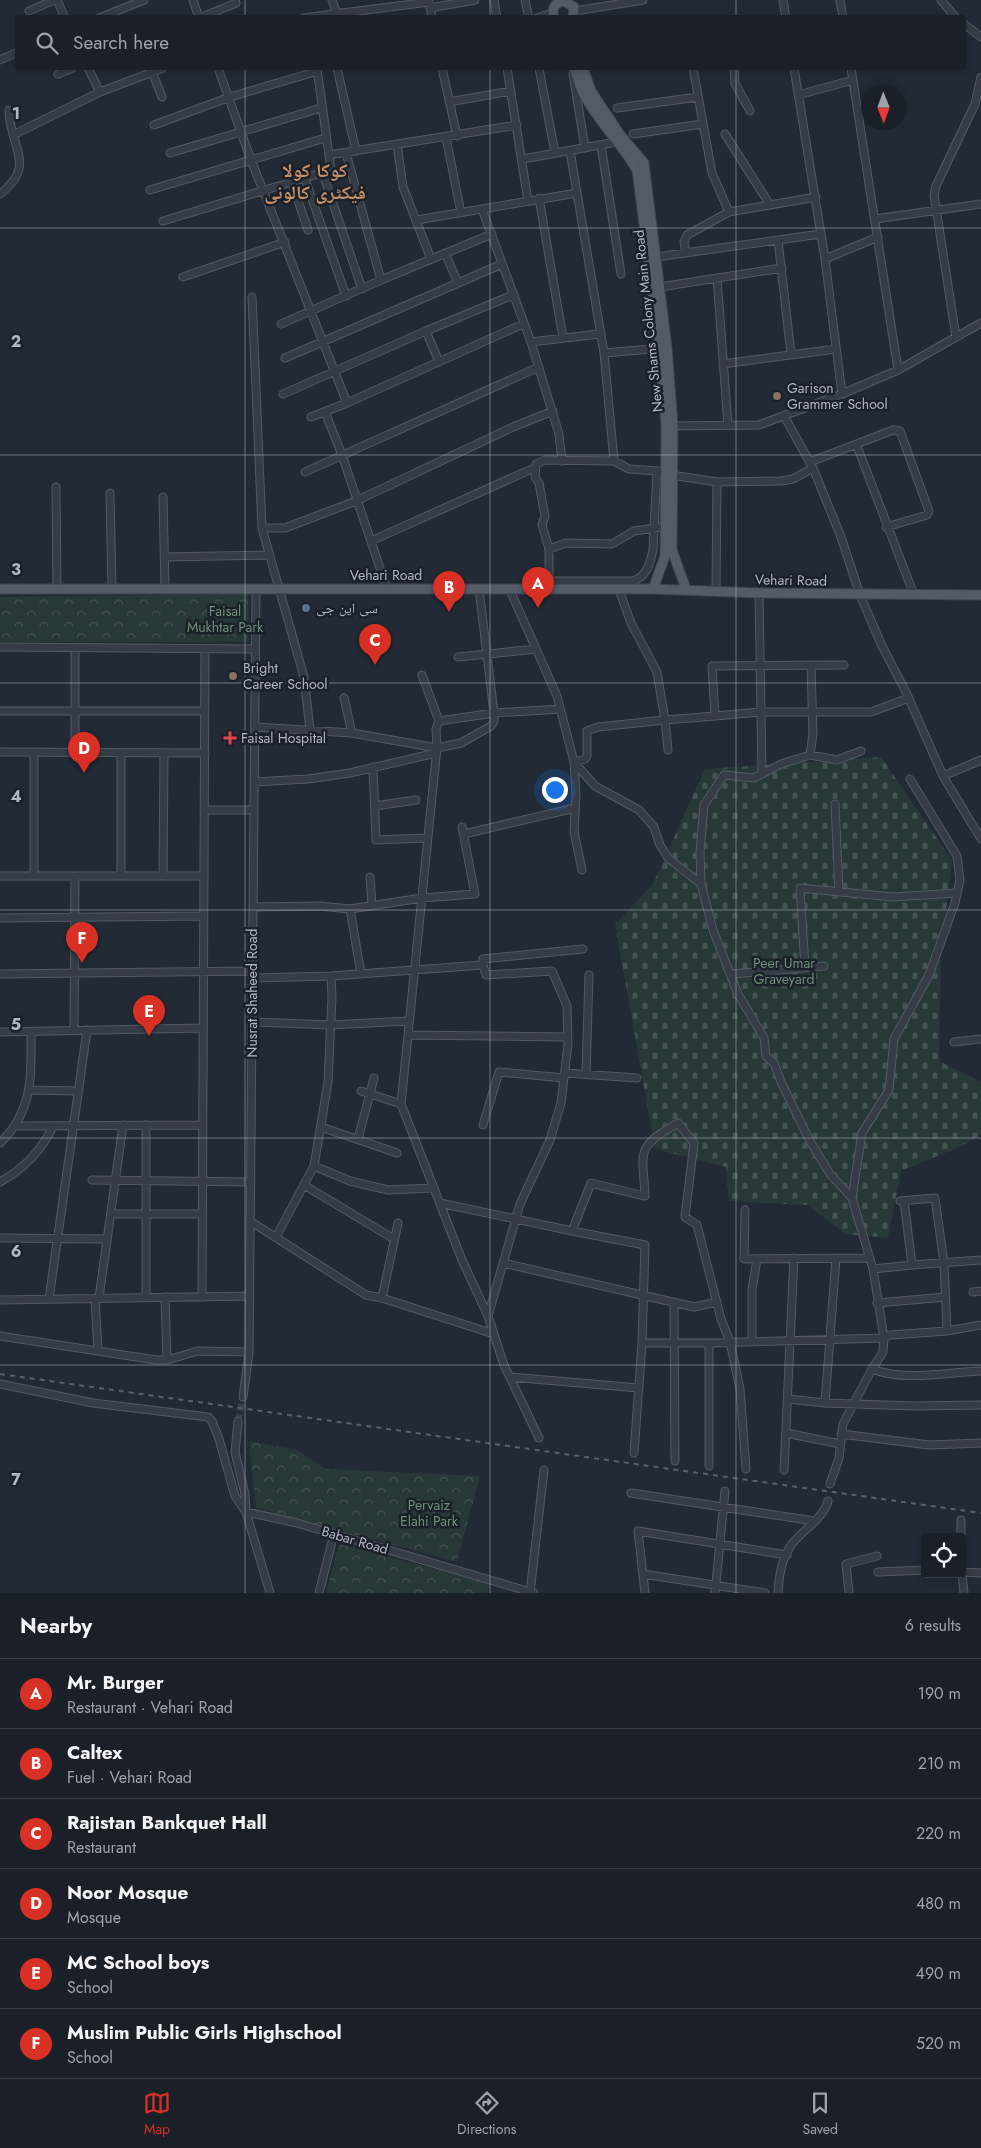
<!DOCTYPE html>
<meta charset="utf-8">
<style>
body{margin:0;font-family:Jost,"Noto Naskh Arabic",sans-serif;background:#272d34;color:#f1f3f6}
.controls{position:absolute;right:15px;bottom:15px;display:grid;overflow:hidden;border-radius:5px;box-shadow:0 2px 8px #0003}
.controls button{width:45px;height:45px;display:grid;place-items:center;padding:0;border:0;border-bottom:1px solid #383e45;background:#1a2028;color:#f1f3f6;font:25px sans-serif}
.compass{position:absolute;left:861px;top:85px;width:45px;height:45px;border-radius:50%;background:#1a2028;box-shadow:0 2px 8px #0003;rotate:179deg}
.you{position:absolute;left:554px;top:789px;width:18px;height:18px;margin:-12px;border:4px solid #fff;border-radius:50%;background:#1a73e8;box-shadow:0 0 0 8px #1a73e833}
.badge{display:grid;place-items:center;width:32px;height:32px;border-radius:50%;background:#d93025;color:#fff;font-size:16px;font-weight:700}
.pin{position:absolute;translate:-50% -41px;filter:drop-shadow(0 1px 2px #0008)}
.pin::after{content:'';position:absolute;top:26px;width:18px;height:15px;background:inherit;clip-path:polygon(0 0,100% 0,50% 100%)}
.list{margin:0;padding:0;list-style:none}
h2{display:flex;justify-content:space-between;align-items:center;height:65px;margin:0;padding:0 20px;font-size:21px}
h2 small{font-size:16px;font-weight:400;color:#9fa3a8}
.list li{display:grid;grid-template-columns:32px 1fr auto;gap:15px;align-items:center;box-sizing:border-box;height:70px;padding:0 20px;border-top:1px solid #383e45}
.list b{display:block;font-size:19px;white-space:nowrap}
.list p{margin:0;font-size:16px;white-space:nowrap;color:#9fa3a8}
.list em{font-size:16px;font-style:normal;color:#9fa3a8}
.icon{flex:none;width:28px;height:28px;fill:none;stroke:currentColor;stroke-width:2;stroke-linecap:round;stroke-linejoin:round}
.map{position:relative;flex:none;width:981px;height:1593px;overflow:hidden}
.search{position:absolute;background:#1a2028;box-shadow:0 2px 8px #0003;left:15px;right:15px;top:15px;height:55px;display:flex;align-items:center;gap:12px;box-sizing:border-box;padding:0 18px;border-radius:5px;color:#9fa3a8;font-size:19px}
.sheet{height:485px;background:#1a2028}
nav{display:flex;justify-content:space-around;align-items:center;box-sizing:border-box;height:70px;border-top:1px solid #383e45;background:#1a2028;font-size:14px;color:#9fa3a8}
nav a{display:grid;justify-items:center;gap:2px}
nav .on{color:#d93025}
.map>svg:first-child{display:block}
</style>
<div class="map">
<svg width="981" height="1593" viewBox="0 0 981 1593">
<defs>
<pattern id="cemetery-stones" width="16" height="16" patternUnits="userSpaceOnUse" patternTransform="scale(1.25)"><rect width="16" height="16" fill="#273838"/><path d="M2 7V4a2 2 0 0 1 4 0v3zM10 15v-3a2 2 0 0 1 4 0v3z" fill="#445353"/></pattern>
<pattern id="park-crowns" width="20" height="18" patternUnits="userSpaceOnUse" patternTransform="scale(1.25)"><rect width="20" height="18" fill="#273838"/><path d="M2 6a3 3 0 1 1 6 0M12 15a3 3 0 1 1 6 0" fill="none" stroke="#445353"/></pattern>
</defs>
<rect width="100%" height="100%" fill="#222a35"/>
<path fill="url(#cemetery-stones)" d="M881 757 952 860 941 953 939 1061 981 1082V1135L955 1149 901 1171 888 1238 846 1234 807 1205 729 1201 726 1167 655 1149 615 924 653 884 705 769Z"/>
<path fill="url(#park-crowns)" d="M248 594 249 642H0V597Z
M249 1441 297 1450 326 1469 480 1476 457 1562 256 1508Z
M339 1544 490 1583 487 1593H326Z"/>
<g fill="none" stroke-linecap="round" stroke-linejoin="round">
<path stroke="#373f4a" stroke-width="7" stroke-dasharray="7 3.5" stroke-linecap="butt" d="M238 1421 243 1397"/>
<defs>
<path id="minor" d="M57 0 65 18
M193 0 199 18
M332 0 337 14
M494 0 497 18
M525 0 529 18
M783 0 786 18
M840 0 843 18
M941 0 956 18
M430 5 432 18
M430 8 475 0
M29 11 54 0
M575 11 643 0
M99 18 144 0
M200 18 236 3
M303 18 429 2
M537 18 552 13
M964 24 981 37
M0 60 18 52
M88 68 100 92
M218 68 251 160 347 403
M337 68 356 151
M442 68 457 136
M507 68 528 201
M539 68 555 153
M693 68 712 173 729 212
M734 68 735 83 750 111
M794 68 825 259 842 394
M851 68 898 370
M152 72 162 97
M58 74 72 68
M573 74 585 148
M798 95 853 80
M449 102 511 91
M617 108 698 97
M154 125 230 97 318 71
M15 134 100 92 163 68
M633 134 703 124
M725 134 770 205
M446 137 461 213
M397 144 403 187 431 259
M601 145 621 274
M570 151 604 353 614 461
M170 153 321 108
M329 155 517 125
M523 159 616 142
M323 174 362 289
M305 179 346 296
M292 183 308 230
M150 190 325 138
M0 194C38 165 9 146 9 110
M539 198 563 338
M482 209 531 342 559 434 562 461
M875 219 981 204
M417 220 577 193
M163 221 331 170 317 68
M778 240 791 354
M445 253 458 283
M686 253 684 242 687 235 729 212 816 197
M656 257 821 234
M825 259 878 237
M183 277 285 242
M717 278 728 426
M381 280 492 234
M660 287 782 268
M252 297 262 528 304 677 310 730
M281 324 381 280 346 153
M426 331 439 362
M956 337 934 195 936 186 975 104 981 77
M531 342 599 334
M604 353 663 348
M285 358 502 264
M723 364 836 349
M283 394 426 331 513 295
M325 412 342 455 387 589
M784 416 813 468 841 537 860 595 882 646 906 692 943 776 981 839
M311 417 347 403 523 324
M669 426 759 425 842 394 898 370 981 323
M857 446 914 595
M810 462 893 430 900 431 929 511 927 515 886 527
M305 472 539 367
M671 475 717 482 781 481 793 479 813 468
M56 487 57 589
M110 493 112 589
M163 497 165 588
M262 528H285L356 501 513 427 553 411
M371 541 534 468
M549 549 566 543 612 544 634 531 669 526
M164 557 270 555
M549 581H633C647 577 650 563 653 550L657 471
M509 588 557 696 574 762 576 795 574 832 582 870
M549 590V549L542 525 545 516 539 483 535 477 536 464 545 460 614 461 629 469 670 472
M619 590 631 623 657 672 665 720 715 716 712 666 844 665
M716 591 717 482
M759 593 762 774
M0 647 255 649
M458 657 536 649
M422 675 439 721 436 729 437 748 401 1104 462 1260 488 1316 504 1365 539 1438
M344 698 352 733
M0 711H205
M715 716 760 712H871L909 698
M439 721 494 713 560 709
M255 727 352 733 437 748 461 743 491 726 494 721V713L479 589
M0 752 205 753
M75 753V648
M121 753V876
M810 755 813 734 811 665
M574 762 595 786 639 810 654 827 660 845 668 858 701 884 713 930 738 994 764 1038 766 1056 774 1063 781 1082 810 1141 830 1174 852 1198 873 1269
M574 762 585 759 587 756V731L598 727 665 720 668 750
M373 767 376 840 426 838
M943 776 981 760
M254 782 308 779 350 773 436 753
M835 804 839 892
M375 806 416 800
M204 810H254
M464 834 575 808
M0 876H204
M34 876V752
M163 876 164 753
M370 877 372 906
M701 884 700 852 704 805 724 775 754 778 781 764 810 755 837 760 861 751
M253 907 319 906 350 909
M0 918 204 916
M483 965 486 975 552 971 567 1006 568 1044 561 1103 550 1140 520 1204 488 1316
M805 967 800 888 893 897 957 893
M0 974 253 971
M361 974 350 909 422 898 475 894 462 827
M732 974 824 966
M253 978 331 976
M252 1022 330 1025 409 1021
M74 1031 75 876
M0 1032 203 1028
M408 1035 567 1037
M954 1042 981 1039
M565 1073 637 1078
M586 1074 589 975
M30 1090 78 1091
M361 1091 401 1104
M483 1125 499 1072 564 1078
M15 1126 203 1125
M321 1127 397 1153
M358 1139 374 1078
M0 1143C34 1110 31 1075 31 1032
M314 1166 350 1181 388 1190 434 1188
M92 1180 251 1182
M0 1182C23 1169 42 1150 53 1126
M304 1185 394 1239
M852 1198 862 1133 889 1090 894 1039 929 975 955 903 960 880 957 856 910 779
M900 1201 935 1198 944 1263 947 1331
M440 1203 572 1231 591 1183 645 1196C643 1151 634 1148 678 1123L694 1143 685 1217 697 1225 721 1319 730 1342 740 1389 746 1469
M745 1210 744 1259 870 1258
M111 1214H202
M250 1221 366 1295 382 1298 494 1334
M572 1231 645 1245 642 1343 634 1453
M276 1237 314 1166 328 1082 332 997 331 976 483 965V959L583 949
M0 1238 107 1239
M836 1258 825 1403 914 1406 981 1405
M503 1263 694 1307 717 1302
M912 1265 981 1260
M973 1292 981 1291
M165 1297 167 1360
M202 1297 205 649
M95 1298 98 1351
M99 1298 123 1125
M146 1298V1125
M382 1298 398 1223
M49 1299 87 1030
M0 1300 250 1296
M674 1302 675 1461
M877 1303 946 1297
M0 1336 156 1360H167L198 1351 249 1352
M752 1342V1290L757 1259
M642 1343H709
M872 1369 883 1352 884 1338 873 1269 912 1265 904 1201
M510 1377 639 1388
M0 1384 93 1403 208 1417 212 1421 219 1439 235 1496 246 1512 270 1593
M243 1397 249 1352 256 589
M788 1399 825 1403
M238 1421 235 1452 245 1494 246 1512 297 1523 534 1593
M786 1433 840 1444
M841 1434 929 1445 981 1443
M709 1466V1343L884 1338 890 1335 947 1331 981 1325
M784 1470 794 1258
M830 1484 839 1458 843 1424 872 1369C904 1382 947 1372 981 1371
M631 1493 814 1521
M961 1520V1537
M878 1572 925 1570
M962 1572 981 1573
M643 1574 765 1593
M962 1574 964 1593
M319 1593 334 1534
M530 1593 544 1470
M645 1593 638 1531 787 1555
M715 1593 725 1491
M778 1593C779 1577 781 1561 790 1547 800 1531 823 1520 828 1501
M849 1593 846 1564 877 1556"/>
<path id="major" d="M554 18C551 9 555 2 564 1L574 7 573 18
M574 68C577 76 579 85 583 93 598 121 621 143 637 170L660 348 666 426 665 556 653 589
M583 68 591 91 621 136 644 163 667 348 673 425 672 550 686 589
M0 589H653L759 593 981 595"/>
</defs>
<use href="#minor" stroke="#535a63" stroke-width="9"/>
<use href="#major" stroke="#3f454f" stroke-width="11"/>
<use href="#minor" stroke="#353c46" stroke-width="7"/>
<use href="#major" stroke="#535b66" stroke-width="9"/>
<path stroke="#58606c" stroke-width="2" stroke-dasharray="5 5" stroke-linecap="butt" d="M0 1374 981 1513"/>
</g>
<path fill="none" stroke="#b0b7c2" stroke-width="1" stroke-opacity="0.55" d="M245 0V18M490 0V18M736 0V18M245 68V1593M490 68V1593M736 68V1593M0 228H981M0 455H981M0 683H981M0 910H981M0 1138H981M0 1365H981"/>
<g fill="#8d6e63" stroke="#1b212a" stroke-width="2">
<circle cx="777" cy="396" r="5"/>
<circle cx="233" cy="676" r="5"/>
</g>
<circle fill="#5c6f8a" stroke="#1b212a" stroke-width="2" cx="306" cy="608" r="5"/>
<path fill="#e0444e" stroke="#1b212a" stroke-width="2" d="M227.5 730.5h5v5h5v5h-5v5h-5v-5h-5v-5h5z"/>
<g text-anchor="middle" stroke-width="5" stroke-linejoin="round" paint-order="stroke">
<g font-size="14" fill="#b0b7c2" stroke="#1b212a">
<text transform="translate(648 321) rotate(-96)" y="5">New Shams Colony Main Road</text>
<text x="386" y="580">Vehari Road</text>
<text transform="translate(791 580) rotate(1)" y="5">Vehari Road</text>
<text transform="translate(252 993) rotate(-90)" y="5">Nusrat Shaheed Road</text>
<text transform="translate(355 1540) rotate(16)" y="5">Babar Road</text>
</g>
<g font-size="14" fill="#b0b7c2" stroke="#1b212a" text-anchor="start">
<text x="787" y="393">Garison<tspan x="787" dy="16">Grammer School</tspan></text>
<text x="316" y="613">سی این جی</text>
<text x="243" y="673">Bright<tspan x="243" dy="16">Career School</tspan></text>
<text x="241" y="743">Faisal Hospital</text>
</g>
<g font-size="14" fill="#6a9073" stroke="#1b212a">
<text x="225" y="616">Faisal<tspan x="225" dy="16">Mukhtar Park</tspan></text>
<text x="784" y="968">Peer Umar<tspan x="784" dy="16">Graveyard</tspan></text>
<text x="429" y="1510">Pervaiz<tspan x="429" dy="16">Elahi Park</tspan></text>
</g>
<g font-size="19" font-weight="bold" fill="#c79166" stroke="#1b212a">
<text x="315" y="177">کوکا کولا<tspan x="315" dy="22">فیکٹری کالونی</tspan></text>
</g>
</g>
<g font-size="16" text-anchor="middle" font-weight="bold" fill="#b0b7c2" stroke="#1b212a" stroke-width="5" stroke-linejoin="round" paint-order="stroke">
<text x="16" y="119">1</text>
<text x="16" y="347">2</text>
<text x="16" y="575">3</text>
<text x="16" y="802">4</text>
<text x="16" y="1030">5</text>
<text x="16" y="1257">6</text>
<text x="16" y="1485">7</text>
</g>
</svg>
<div class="controls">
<button><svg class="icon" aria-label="locate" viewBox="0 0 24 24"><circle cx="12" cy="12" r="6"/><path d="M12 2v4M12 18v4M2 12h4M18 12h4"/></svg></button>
</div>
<svg class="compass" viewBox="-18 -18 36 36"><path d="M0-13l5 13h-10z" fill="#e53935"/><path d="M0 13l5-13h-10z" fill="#9fa3a8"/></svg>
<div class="you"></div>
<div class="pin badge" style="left:538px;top:608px">A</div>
<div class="pin badge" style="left:449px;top:612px">B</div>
<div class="pin badge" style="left:375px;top:665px">C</div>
<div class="pin badge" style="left:84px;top:773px">D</div>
<div class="pin badge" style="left:149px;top:1036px">E</div>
<div class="pin badge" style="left:82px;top:963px">F</div>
<div class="search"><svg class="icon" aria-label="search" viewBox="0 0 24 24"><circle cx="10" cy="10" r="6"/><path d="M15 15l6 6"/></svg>Search here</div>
</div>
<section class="sheet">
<h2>Nearby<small>6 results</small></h2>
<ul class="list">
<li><span class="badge">A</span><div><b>Mr. Burger</b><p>Restaurant · Vehari Road</p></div><em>190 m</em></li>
<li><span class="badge">B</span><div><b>Caltex</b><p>Fuel · Vehari Road</p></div><em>210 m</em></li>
<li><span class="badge">C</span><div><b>Rajistan Bankquet Hall</b><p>Restaurant</p></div><em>220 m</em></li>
<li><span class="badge">D</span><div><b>Noor Mosque</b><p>Mosque</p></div><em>480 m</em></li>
<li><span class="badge">E</span><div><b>MC School boys</b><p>School</p></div><em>490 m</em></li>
<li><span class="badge">F</span><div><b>Muslim Public Girls Highschool</b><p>School</p></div><em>520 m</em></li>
</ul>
</section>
<nav>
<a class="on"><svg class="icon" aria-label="map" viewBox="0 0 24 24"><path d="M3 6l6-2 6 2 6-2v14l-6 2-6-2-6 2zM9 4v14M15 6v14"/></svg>Map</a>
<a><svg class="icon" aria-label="directions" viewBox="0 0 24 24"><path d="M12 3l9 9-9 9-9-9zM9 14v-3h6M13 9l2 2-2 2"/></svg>Directions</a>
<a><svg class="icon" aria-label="saved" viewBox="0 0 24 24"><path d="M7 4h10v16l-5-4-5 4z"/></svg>Saved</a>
</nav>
